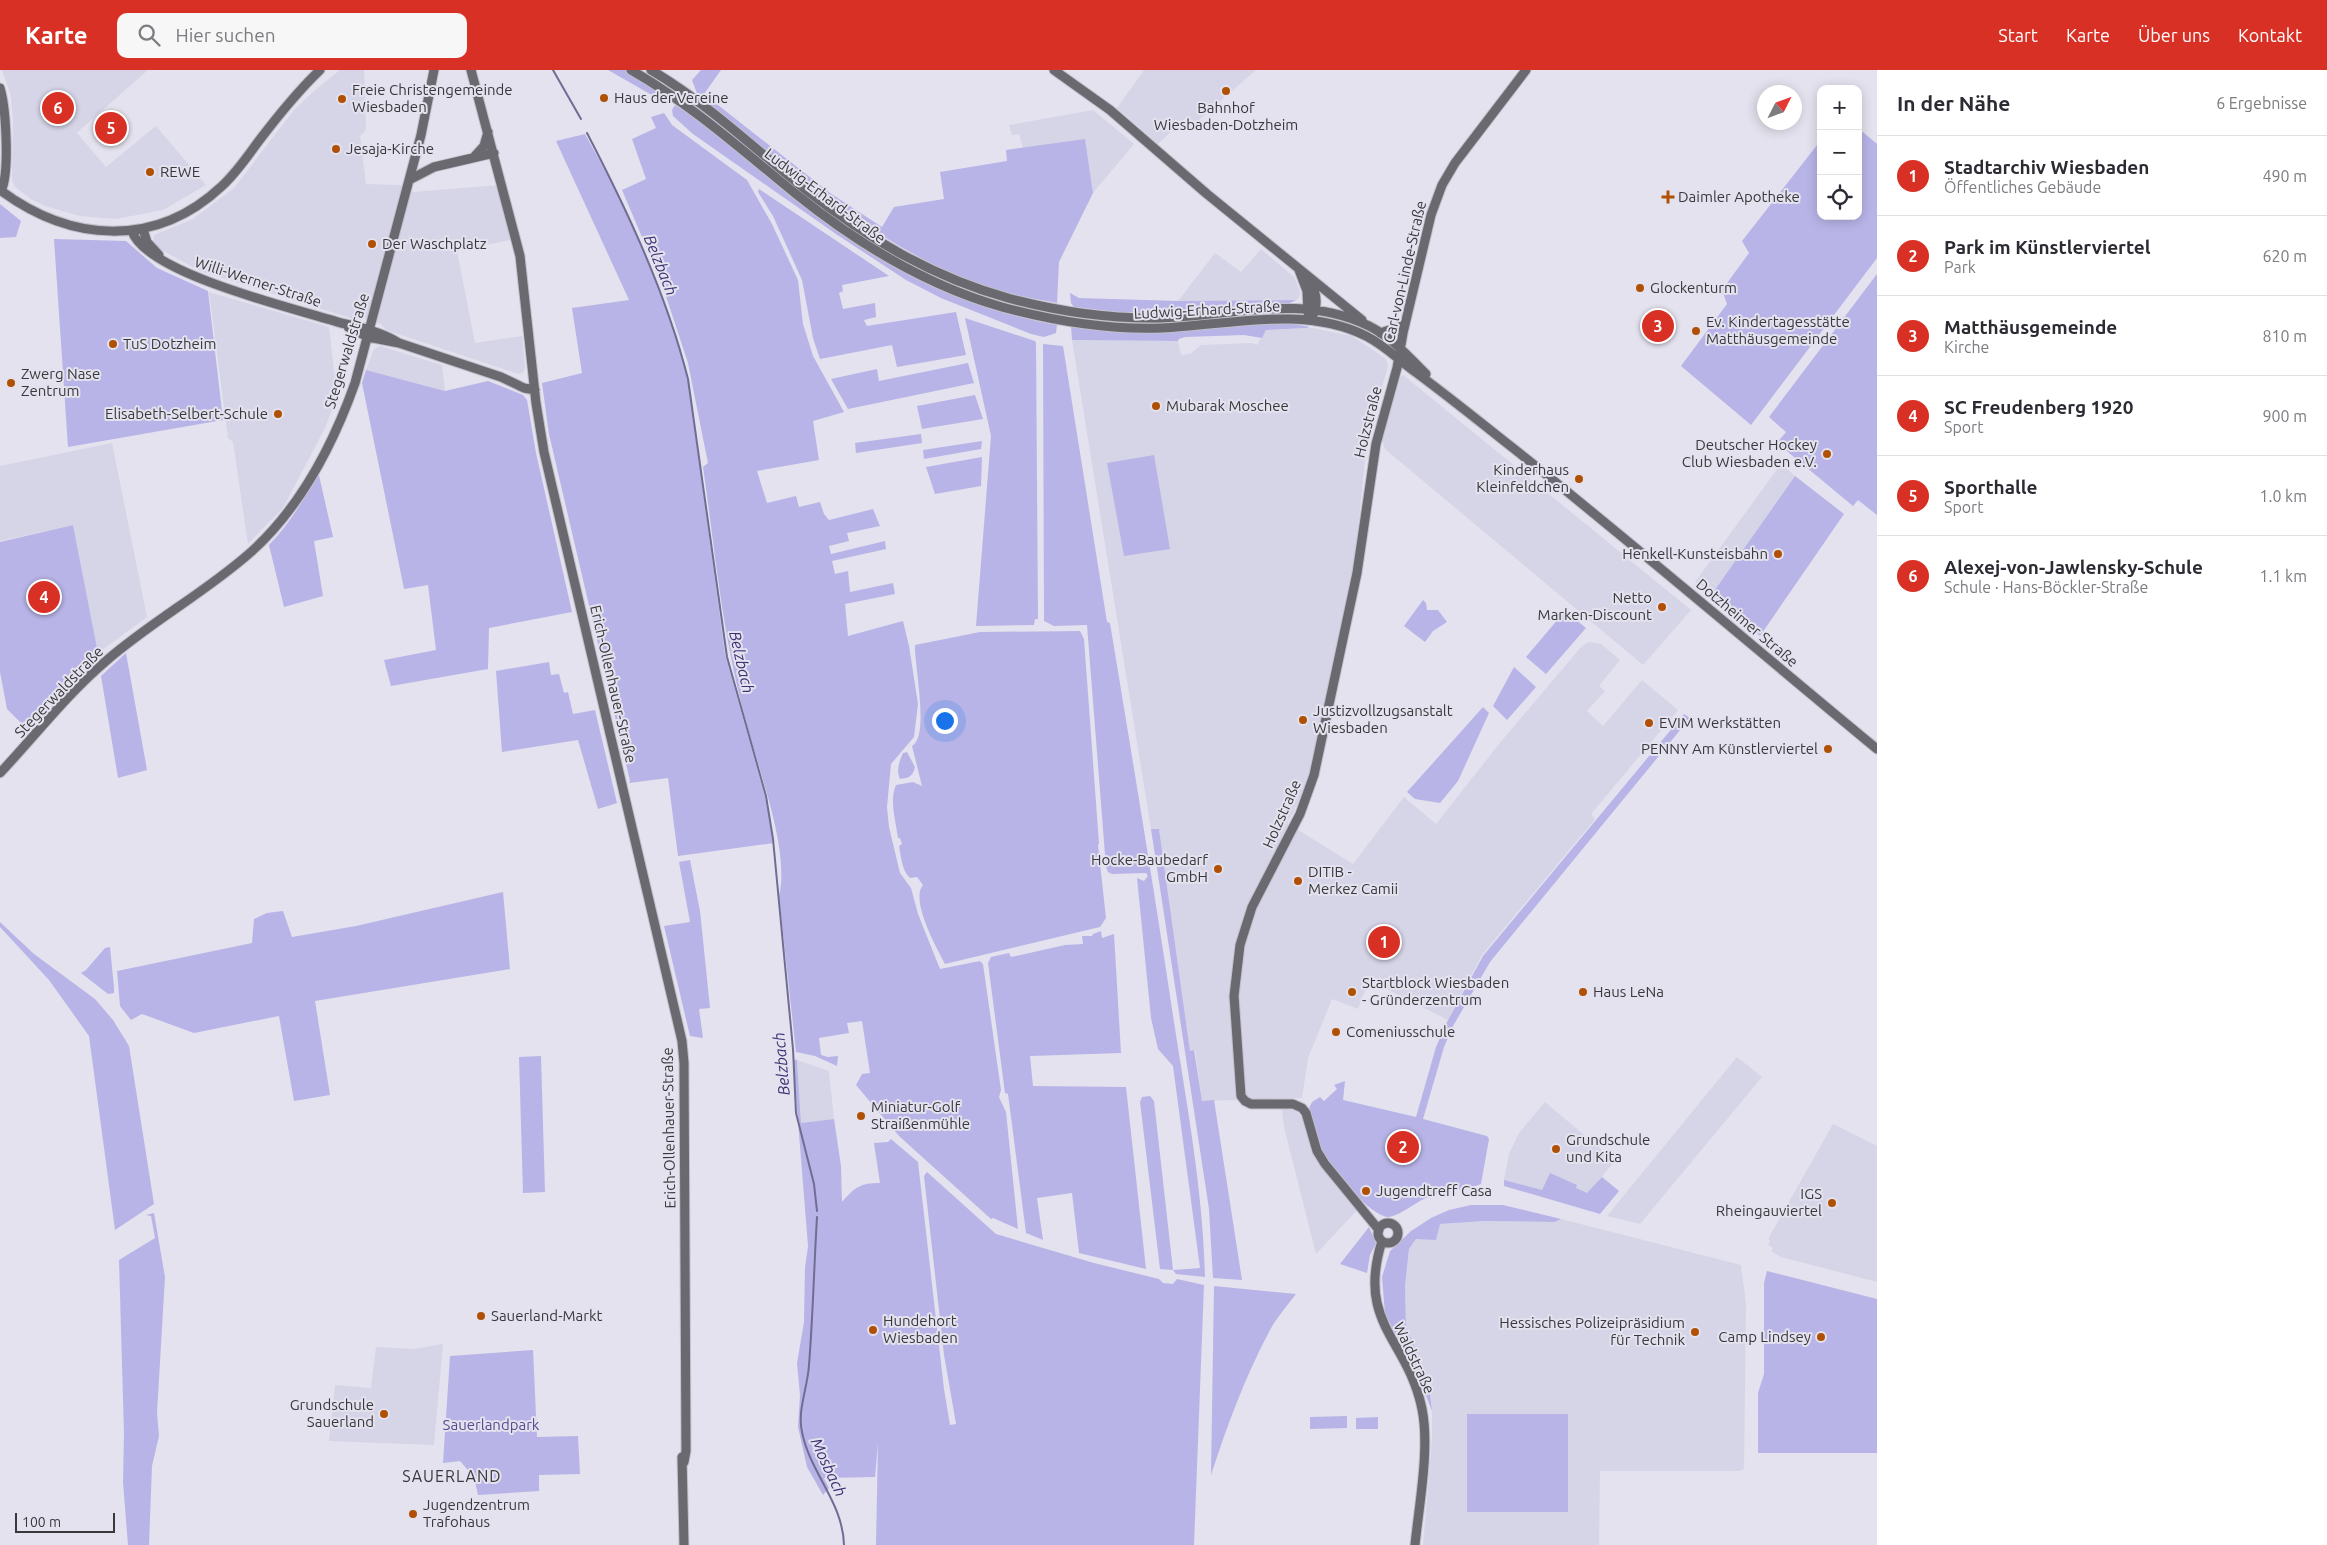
<!DOCTYPE html>
<html lang="de">
<meta charset="utf-8">
<style>
body{margin:0;font-family:Ubuntu,sans-serif;background:#f7f7f7;color:#2b2b33}
.controls{position:absolute;right:15px;top:15px;display:grid;overflow:hidden;border-radius:10px;box-shadow:0 2px 12px #0003}
.controls button{width:45px;height:45px;display:grid;place-items:center;padding:0;border:0;border-bottom:1px solid #e1e1e2;background:#fff;color:#2b2b33;font:25px sans-serif}
.compass{position:absolute;left:1757px;top:15px;width:45px;height:45px;border-radius:50%;background:#fff;box-shadow:0 2px 12px #0003;rotate:48deg}
.scale{position:absolute;left:15px;bottom:12px;width:100px;box-sizing:border-box;padding-left:5px;border:2px solid #39393d;border-top:0;font-size:14px;line-height:18px;white-space:nowrap;color:#39393d;-webkit-text-stroke:4px #e3e2ee;paint-order:stroke}
.you{position:absolute;left:944px;top:650px;width:18px;height:18px;margin:-12px;border:4px solid #fff;border-radius:50%;background:#1a73e8;box-shadow:0 0 0 8px #1a73e833}
.badge{display:grid;place-items:center;width:32px;height:32px;border-radius:50%;background:#d93025;color:#fff;font-size:16px;font-weight:700}
.pin{position:absolute;translate:-50% -50%;border:2px solid #fff;box-shadow:0 1px 5px #0006}
.list{margin:0;padding:0;list-style:none}
h2{display:flex;justify-content:space-between;align-items:center;height:65px;margin:0;padding:0 20px;font-size:21px}
h2 small{font-size:16px;font-weight:400;color:#7c7c81}
.list li{display:grid;grid-template-columns:32px 1fr auto;gap:15px;align-items:center;box-sizing:border-box;height:80px;padding:0 20px;border-top:1px solid #e1e1e2}
.list b{display:block;font-size:19px;white-space:nowrap}
.list p{margin:0;font-size:16px;white-space:nowrap;color:#7c7c81}
.list em{font-size:16px;font-style:normal;color:#7c7c81}
.icon{flex:none;width:28px;height:28px;fill:none;stroke:currentColor;stroke-width:2;stroke-linecap:round;stroke-linejoin:round}
.map{position:relative;flex:none;width:1877px;height:1475px;overflow:hidden}
header{display:flex;align-items:center;gap:30px;box-sizing:border-box;height:70px;padding:0 25px;background:#d93025;color:#fff}
header strong{font-size:24px}
nav{display:flex;gap:28px;margin-inline-start:auto;font-size:18px}
.search{width:350px;height:45px;background:#f7f7f7;display:flex;align-items:center;gap:12px;box-sizing:border-box;padding:0 18px;border-radius:10px;color:#7c7c81;font-size:19px}
main{display:flex}
aside{flex:1;background:#fff}
.map>svg:first-child{display:block}
</style>
<header>
<strong>Karte</strong>
<div class="search"><svg class="icon" aria-label="search" viewBox="0 0 24 24"><circle cx="10" cy="10" r="6"/><path d="M15 15l6 6"/></svg>Hier suchen</div>
<nav><a>Start</a><a>Karte</a><a>Über uns</a><a>Kontakt</a></nav>
</header>
<main>
<div class="map">
<svg width="1877" height="1475" viewBox="0 0 1877 1475">
<rect width="100%" height="100%" fill="#e3e2ee"/>
<path fill="#d6d5e8" d="M2 0H148L74 65 77 63 106 97 156 56 206 115 163 140 116 149 80 146 45 136 31 129 15 117 12 110 13 50 11 26Z
M340 0H364L366 60 360 66 366 114 401 115 413 122 499 115 515 169 457 181 475 273 522 266 525 297 523 303 518 304 386 260 381 254 365 248 360 251 200 201 160 179 153 173 154 165 193 149 234 118 294 40 315 20Z
M1144 0H1256L1193 55 1186 48 1158 74 1117 38Z
M1093 40 1134 74 1093 123 1085 70 1023 78 1019 64 1012 65 1009 55Z
M1261 179 1294 207 1300 221 1299 228 1296 230 1178 231 1215 183 1241 202Z
M209 222 329 257 337 328 324 360 283 438 248 474 233 372 228 368Z
M1313 258 1352 266 1386 289 1388 296 1367 370 1355 488 1309 705 1299 731 1287 753 1353 794 1404 727 1436 754 1499 674 1581 577 1588 572 1601 574 1620 590 1599 616 1605 621 1587 641 1603 656 1642 610 1678 640 1591 744 1595 749 1482 885 1448 950 1369 910 1358 939 1332 929 1308 988 1302 1028 1202 1031 1195 980 1190 981 1159 759H1151L1072 270 1178 271 1181 285 1190 284 1201 275 1252 273 1257 275 1266 260Z
M380 276 442 295 445 321 366 300 374 279Z
M1403 305 1691 540 1643 595 1385 379 1382 370 1399 309Z
M112 373 147 547 98 583 73 455 0 471V396Z
M1781 394 1795 406 1712 524 1695 512Z
M1737 987 1762 1007 1640 1154 1607 1146Z
M797 990 829 1001 834 1049 801 1053Z
M1545 1032 1615 1091 1588 1123 1542 1121 1504 1110 1509 1084 1519 1063Z
M1282 1039 1295 1040 1306 1051 1323 1097 1358 1139 1316 1184 1284 1057Z
M1833 1054 1877 1076V1212L1781 1187 1771 1181 1773 1178 1768 1175 1770 1170 1768 1169Z
M1561 1149 1741 1195 1746 1234 1744 1399 1739 1401H1600L1599 1475H1423L1432 1369V1340L1406 1257 1405 1216 1409 1179 1416 1169 1439 1154 1485 1151 1555 1152Z
M443 1274 434 1375 329 1371 335 1315 371 1318 376 1277 414 1279Z"/>
<path fill="#b8b4e7" d="M608 0H625L670 29 664 32Z
M701 0H721L704 24 830 123 882 157 894 137 944 129 940 102 1007 91 1006 80 1085 69 1093 123 1059 192 1057 233C1029 228 1000 223 973 212 868 171 786 95 698 26L692 10Z
M675 35C722 64 762 103 806 137 880 195 964 239 1057 255L1056 263 1044 267 1031 264 941 228 906 210 836 164 693 64 673 46 672 40Z
M664 43 672 55 747 110 772 154 798 210 803 254 813 286 844 342 813 351 819 390 757 401 767 433 796 426 799 437 820 432 824 444 829 450 873 439 880 456 847 463 849 471 829 476 831 484 885 471 886 479 832 491 835 504 848 501 850 522 893 513 895 524 845 534 848 566 903 551 909 576 918 634 914 667 891 694 887 737 889 757 900 803 911 818 918 844 940 899 980 891 983 894 1001 1020 999 1027 1006 1042 1018 1159 993 1148 991 1149 899 1066 856 1015 862 1004 870 1003 862 951 847 953 849 963 819 968 821 985 828 987 838 986 837 996 815 986 796 982 779 826C790 782 760 704 748 659 741 634 735 608 730 582 718 521 712 458 703 397L708 393 688 293 662 214 622 120 646 109 632 69 656 58 651 47Z
M1858 58 1877 74V188L1751 355 1681 296 1727 234 1722 220 1749 183 1742 171 1821 70V146H1858Z
M585 64 623 133 651 199 677 267 688 309 725 584 765 726 774 773 678 786 668 708 629 713 630 711 549 364 542 313 582 303 572 238 629 230 556 71Z
M759 119 889 206 842 215 843 221 839 223 843 239 875 233 876 247 864 250 867 256 956 242 966 285 897 297 892 275 820 289 813 268 802 210 773 146 758 122Z
M0 134 21 151 16 167 0 168Z
M54 169 126 171 157 198 208 221 223 350 68 377Z
M1877 204V445L1858 430 1853 436 1777 373 1786 362 1769 347Z
M1070 223 1079 228 1178 231 1296 230 1288 234 1165 243 1117 242 1074 237 1071 233Z
M965 248 1035 271 1036 273 1038 549H1035L1034 555 976 556 991 366Z
M1258 254H1296L1309 257 1308 258 1266 260 1262 268 1244 265 1185 267 1179 269 1178 271 1072 270 1071 256C1137 264 1192 262 1258 254Z
M1043 274 1063 276 1107 552 1110 553C1132 686 1154 819 1174 952 1187 1036 1203 1121 1205 1207L1176 1204 1173 1200 1160 1199 1140 1032 1142 1027 1150 1026 1154 1031 1173 1200 1200 1198 1173 996 1158 979 1151 948 1137 808 1144 811 1148 806 1146 803 1112 804 1108 802 1106 797 1087 555 1054 556 1044 551Z
M968 293 974 313 848 339 831 309 877 299 879 311Z
M366 300 445 321 488 311 523 325 527 330 536 383 572 542 489 558 488 599 391 616 384 590 436 580 428 515 404 519 362 313Z
M975 325 983 349 922 359 917 336Z
M921 364 922 373 856 383 855 373Z
M982 371 981 379 924 389 923 380Z
M1154 385 1170 479 1124 486 1107 393Z
M982 387 981 416 935 424 926 397Z
M318 401 333 467 314 471 323 526 284 537 269 475C290 453 305 429 318 401Z
M1795 406 1844 444 1760 566 1712 524Z
M73 455 98 583 78 597 46 632 45 634 50 638 28 660 7 639 0 602V472Z
M1423 530 1426 533 1427 540H1438L1447 552 1433 561 1425 572 1404 556Z
M1565 541 1586 558 1546 604 1526 587Z
M1080 561 1084 569 1099 774 1098 775 1106 848 1100 857 945 894C936 877 910 830 923 815L917 807 910 808C902 801 901 787 899 776L902 774 900 768H898C896 752 889 730 896 715L913 712 922 716 912 676C930 666 914 594 915 575L980 562Z
M126 583 147 700 118 708 101 606Z
M549 592 551 605 559 604 564 623 568 622 573 644 595 640 617 733 598 739 578 670 502 682 496 601Z
M1514 597 1536 617 1507 650 1493 636Z
M1483 637 1489 643 1458 711 1440 733 1415 729 1407 722Z
M1684 644 1690 648 1490 892 1453 956 1444 977 1423 1049 1487 1066 1489 1069 1481 1114C1465 1121 1443 1120 1426 1128 1416 1132 1398 1147 1388 1147 1371 1146 1332 1101 1323 1085 1316 1071 1313 1053 1309 1038L1312 1032 1320 1027 1324 1031 1337 1019 1334 1015 1345 1011 1343 1030 1416 1047 1436 977 1447 952 1483 886Z
M907 682 915 697C913 706 909 708 900 709 896 700 899 692 903 683Z
M1151 759H1159L1190 981 1194 980 1202 1031 1214 1030 1242 1210 1213 1208 1209 1139Z
M690 790 700 841 710 938 699 939 703 968 690 966 664 856 690 852 679 792Z
M503 822 510 899 315 931 330 1025 294 1031 279 946 194 963 142 944 131 950 120 936 117 901 252 873 254 849 267 843 283 841 292 867 356 856Z
M0 852 34 884 95 929 113 950 129 976 154 1134 115 1160 89 966 49 910 0 857Z
M1101 861 1102 868 1114 864 1121 983 1030 986 1033 1016 1126 1017 1146 1199 1079 1183 1072 1123 1037 1128 1043 1170 1026 1163 1008 1024 1005 1023 988 893 991 887 1009 883 1011 887 1065 875 1083 874 1082 866H1092L1093 864Z
M110 877 114 917V923L108 924 81 903 86 900 105 878Z
M541 986 545 1122 523 1123 519 987Z
M793 989 797 990 801 1053 834 1049 841 1096 842 1132C855 1117 860 1113 880 1113L874 1073 888 1072 891 1069 918 1092 944 1319 950 1355 956 1354 944 1285 924 1106 927 1102 996 1164 1094 1193 1159 1209 1163 1213 1173 1214 1177 1209 1204 1215 1194 1475H876L878 1373 875 1407 824 1408 829 1418 823 1425 807 1397 798 1357 800 1325 797 1293 804 1252 805 1198 808 1176Z
M1550 1103 1577 1115 1576 1118 1587 1123 1602 1107 1619 1121 1600 1144 1504 1116V1110L1542 1120Z
M1471 1135H1503L1561 1149 1555 1152 1485 1151 1440 1154 1436 1170 1416 1169 1409 1179 1405 1216 1406 1257 1428 1309 1432 1341 1419 1308 1385 1244 1382 1207 1390 1181 1411 1161 1431 1148 1449 1140Z
M154 1143 165 1207 157 1343 159 1366 152 1396 149 1475H128L123 1412 124 1363 119 1190 155 1168 151 1146 146 1145Z
M1369 1157 1376 1173 1370 1185 1367 1203 1340 1194Z
M1767 1201 1877 1229V1383H1758V1323L1764 1304V1213Z
M1214 1216 1296 1224C1287 1236 1276 1248 1269 1262 1245 1307 1227 1356 1211 1405Z
M533 1280 537 1367 578 1366 580 1404 539 1405V1421L478 1425 474 1407 460 1391 443 1393 450 1286Z
M1467 1344H1568V1442H1467Z
M1347 1346V1358L1310 1359V1347Z
M1378 1347V1359H1356V1348Z"/>
<g fill="none" stroke-linecap="round" stroke-linejoin="round">
<path stroke="#706c92" stroke-width="2" d="M553 0 581 49
M587 63C628 142 666 223 688 309L727 587 766 726 773 769 793 979 796 1043 814 1114 817 1141
M817 1147C814 1196 813 1245 809 1295 808 1316 797 1341 802 1362 810 1403 843 1432 844 1475"/>
<defs>
<path id="secondary" d="M471 0 520 186 536 333 544 382 682 971 684 993 686 1381 684 1392
M631 0C691 34 743 81 796 124 858 174 925 215 1002 237 1054 251 1108 260 1162 258 1228 255 1304 235 1366 266 1384 275 1398 289 1414 301 1448 326 1480 352 1513 378 1636 476 1756 579 1877 679
M651 0C707 33 755 79 806 120 867 168 932 207 1008 228 1057 241 1108 249 1159 248 1229 246 1303 223 1369 256 1391 267 1409 287 1426 304
M1054 0 1110 40 1207 124 1362 250
M0 18C6 38 10 103 1 121
M474 87 484 76 488 62
M409 110 434 97 494 83
M0 120C70 172 155 179 222 116 236 103 247 87 258 72 277 47 297 22 320 0
M143 159 147 172 159 185
M132 161C146 204 297 239 341 253 362 257 381 262 399 273
M1299 200 1307 221 1308 243
M1309 208C1315 219 1319 233 1313 245
M348 257 368 267 399 273 501 307 524 318 535 320
M1380 263 1405 255
M0 703C35 666 67 624 106 591 152 551 206 522 251 482 301 437 333 375 355 313L421 65 434 0
M1378 1163a10 10 0 1 1 20 0a10 10 0 1 1-20 0Z
M1379 1160 1325 1094 1317 1081 1306 1043 1302 1038 1293 1034H1251L1245 1031 1241 1026 1234 926 1240 875 1252 837 1300 744 1314 705 1357 503 1376 374 1397 298 1403 263 1431 145 1442 115 1455 93 1526 0
M1382 1171C1356 1254 1408 1269 1422 1339 1430 1378 1419 1435 1415 1475
M682 1387 684 1475"/>
</defs>
<use href="#secondary" stroke="#c1c0cb" stroke-width="11"/>
<use href="#secondary" stroke="#6a6970" stroke-width="9"/>
</g>
<g fill="#b05004" stroke="#e3e2ee" stroke-width="2">
<circle cx="1226" cy="21" r="5"/>
<circle cx="604" cy="28" r="5"/>
<circle cx="342" cy="29" r="5"/>
<circle cx="336" cy="79" r="5"/>
<circle cx="150" cy="102" r="5"/>
<path d="M1665.5 119.5h5v5h5v5h-5v5h-5v-5h-5v-5h5z"/>
<circle cx="372" cy="174" r="5"/>
<circle cx="1640" cy="218" r="5"/>
<circle cx="1696" cy="261" r="5"/>
<circle cx="113" cy="274" r="5"/>
<circle cx="11" cy="313" r="5"/>
<circle cx="1156" cy="336" r="5"/>
<circle cx="278" cy="344" r="5"/>
<circle cx="1827" cy="384" r="5"/>
<circle cx="1579" cy="409" r="5"/>
<circle cx="1778" cy="484" r="5"/>
<circle cx="1662" cy="537" r="5"/>
<circle cx="1303" cy="650" r="5"/>
<circle cx="1649" cy="653" r="5"/>
<circle cx="1828" cy="679" r="5"/>
<circle cx="1218" cy="799" r="5"/>
<circle cx="1298" cy="811" r="5"/>
<circle cx="1352" cy="922" r="5"/>
<circle cx="1583" cy="922" r="5"/>
<circle cx="1336" cy="962" r="5"/>
<circle cx="861" cy="1046" r="5"/>
<circle cx="1556" cy="1079" r="5"/>
<circle cx="1366" cy="1121" r="5"/>
<circle cx="1832" cy="1133" r="5"/>
<circle cx="481" cy="1246" r="5"/>
<circle cx="873" cy="1260" r="5"/>
<circle cx="1695" cy="1262" r="5"/>
<circle cx="1821" cy="1267" r="5"/>
<circle cx="384" cy="1344" r="5"/>
<circle cx="413" cy="1444" r="5"/>
</g>
<g text-anchor="middle" stroke-width="4" stroke-linejoin="round" paint-order="stroke">
<g font-size="15" fill="#39393d" stroke="#e3e2ee" text-anchor="start">
<text x="352" y="25">Freie Christengemeinde<tspan x="352" dy="17">Wiesbaden</tspan></text>
<text x="614" y="33">Haus der Vereine</text>
<text x="1226" y="43" text-anchor="middle">Bahnhof<tspan x="1226" dy="17">Wiesbaden-Dotzheim</tspan></text>
<text x="346" y="84">Jesaja-Kirche</text>
<text x="160" y="107">REWE</text>
<text x="1678" y="132">Daimler Apotheke</text>
<text x="382" y="179">Der Waschplatz</text>
<text x="1650" y="223">Glockenturm</text>
<text x="1706" y="257">Ev. Kindertagesstätte<tspan x="1706" dy="17">Matthäusgemeinde</tspan></text>
<text x="123" y="279">TuS Dotzheim</text>
<text x="21" y="309">Zwerg Nase<tspan x="21" dy="17">Zentrum</tspan></text>
<text x="1166" y="341">Mubarak Moschee</text>
<text x="268" y="349" text-anchor="end">Elisabeth-Selbert-Schule</text>
<text x="1817" y="380" text-anchor="end">Deutscher Hockey<tspan x="1817" dy="17">Club Wiesbaden e.V.</tspan></text>
<text x="1569" y="405" text-anchor="end">Kinderhaus<tspan x="1569" dy="17">Kleinfeldchen</tspan></text>
<text x="1768" y="489" text-anchor="end">Henkell-Kunsteisbahn</text>
<text x="1652" y="533" text-anchor="end">Netto<tspan x="1652" dy="17">Marken-Discount</tspan></text>
<text x="1313" y="646">Justizvollzugsanstalt<tspan x="1313" dy="17">Wiesbaden</tspan></text>
<text x="1659" y="658">EVIM Werkstätten</text>
<text x="1818" y="684" text-anchor="end">PENNY Am Künstlerviertel</text>
<text x="1208" y="795" text-anchor="end">Hocke-Baubedarf<tspan x="1208" dy="17">GmbH</tspan></text>
<text x="1308" y="807">DITIB -<tspan x="1308" dy="17">Merkez Camii</tspan></text>
<text x="1362" y="918">Startblock Wiesbaden<tspan x="1362" dy="17">- Gründerzentrum</tspan></text>
<text x="1593" y="927">Haus LeNa</text>
<text x="1346" y="967">Comeniusschule</text>
<text x="871" y="1042">Miniatur-Golf<tspan x="871" dy="17">Straißenmühle</tspan></text>
<text x="1566" y="1075">Grundschule<tspan x="1566" dy="17">und Kita</tspan></text>
<text x="1376" y="1126">Jugendtreff Casa</text>
<text x="1822" y="1129" text-anchor="end">IGS<tspan x="1822" dy="17">Rheingauviertel</tspan></text>
<text x="491" y="1251">Sauerland-Markt</text>
<text x="883" y="1256">Hundehort<tspan x="883" dy="17">Wiesbaden</tspan></text>
<text x="1685" y="1258" text-anchor="end">Hessisches Polizeipräsidium<tspan x="1685" dy="17">für Technik</tspan></text>
<text x="1811" y="1272" text-anchor="end">Camp Lindsey</text>
<text x="374" y="1340" text-anchor="end">Grundschule<tspan x="374" dy="17">Sauerland</tspan></text>
<text x="423" y="1440">Jugendzentrum<tspan x="423" dy="17">Trafohaus</tspan></text>
</g>
<g font-size="15" fill="#39393d" stroke="#e3e2ee">
<text transform="translate(825 126) rotate(37)" y="5">Ludwig-Erhard-Straße</text>
<text transform="translate(1405 202) rotate(-77)" y="5">Carl-von-Linde-Straße</text>
<text transform="translate(258 212) rotate(18)" y="5">Willi-Werner-Straße</text>
<text transform="translate(1207 240) rotate(-3)" y="5">Ludwig-Erhard-Straße</text>
<text transform="translate(347 281) rotate(-73)" y="5">Stegerwaldstraße</text>
<text transform="translate(1368 352) rotate(-76)" y="5">Holzstraße</text>
<text transform="translate(1747 553) rotate(40)" y="5">Dotzheimer Straße</text>
<text transform="translate(613 614) rotate(77)" y="5">Erich-Ollenhauer-Straße</text>
<text transform="translate(59 622) rotate(-46)" y="5">Stegerwaldstraße</text>
<text transform="translate(1282 744) rotate(-66)" y="5">Holzstraße</text>
<text transform="translate(669 1058) rotate(-91)" y="5">Erich-Ollenhauer-Straße</text>
<text transform="translate(1414 1288) rotate(65)" y="5">Waldstraße</text>
</g>
<g font-size="15" fill="#564b90" stroke="#e3e2ee">
<text x="491" y="1360">Sauerlandpark</text>
</g>
<g font-size="16" font-style="italic" fill="#3e3275" stroke="#e3e2ee">
<text transform="translate(661 195) rotate(68)" y="6">Belzbach</text>
<text transform="translate(742 592) rotate(77)" y="6">Belzbach</text>
<text transform="translate(781 994) rotate(-95)" y="6">Belzbach</text>
<text transform="translate(829 1397) rotate(65)" y="6">Mosbach</text>
</g>
<g font-size="16" letter-spacing="1" fill="#39393d" stroke="#e3e2ee">
<text x="452" y="1412">SAUERLAND</text>
</g>
</g>
</svg>
<div class="controls">
<button>+</button>
<button>−</button>
<button><svg class="icon" aria-label="locate" viewBox="0 0 24 24"><circle cx="12" cy="12" r="6"/><path d="M12 2v4M12 18v4M2 12h4M18 12h4"/></svg></button>
</div>
<svg class="compass" viewBox="-18 -18 36 36"><path d="M0-13l5 13h-10z" fill="#e53935"/><path d="M0 13l5-13h-10z" fill="#7c7c81"/></svg>
<div class="scale">100 m</div>
<div class="you"></div>
<div class="pin badge" style="left:1384px;top:872px">1</div>
<div class="pin badge" style="left:1403px;top:1077px">2</div>
<div class="pin badge" style="left:1658px;top:256px">3</div>
<div class="pin badge" style="left:44px;top:527px">4</div>
<div class="pin badge" style="left:111px;top:58px">5</div>
<div class="pin badge" style="left:58px;top:38px">6</div>
</div>
<aside>
<h2>In der Nähe<small>6 Ergebnisse</small></h2>
<ul class="list">
<li><span class="badge">1</span><div><b>Stadtarchiv Wiesbaden</b><p>Öffentliches Gebäude</p></div><em>490 m</em></li>
<li><span class="badge">2</span><div><b>Park im Künstlerviertel</b><p>Park</p></div><em>620 m</em></li>
<li><span class="badge">3</span><div><b>Matthäusgemeinde</b><p>Kirche</p></div><em>810 m</em></li>
<li><span class="badge">4</span><div><b>SC Freudenberg 1920</b><p>Sport</p></div><em>900 m</em></li>
<li><span class="badge">5</span><div><b>Sporthalle</b><p>Sport</p></div><em>1.0 km</em></li>
<li><span class="badge">6</span><div><b>Alexej-von-Jawlensky-Schule</b><p>Schule · Hans-Böckler-Straße</p></div><em>1.1 km</em></li>
</ul>
</aside>
</main>
